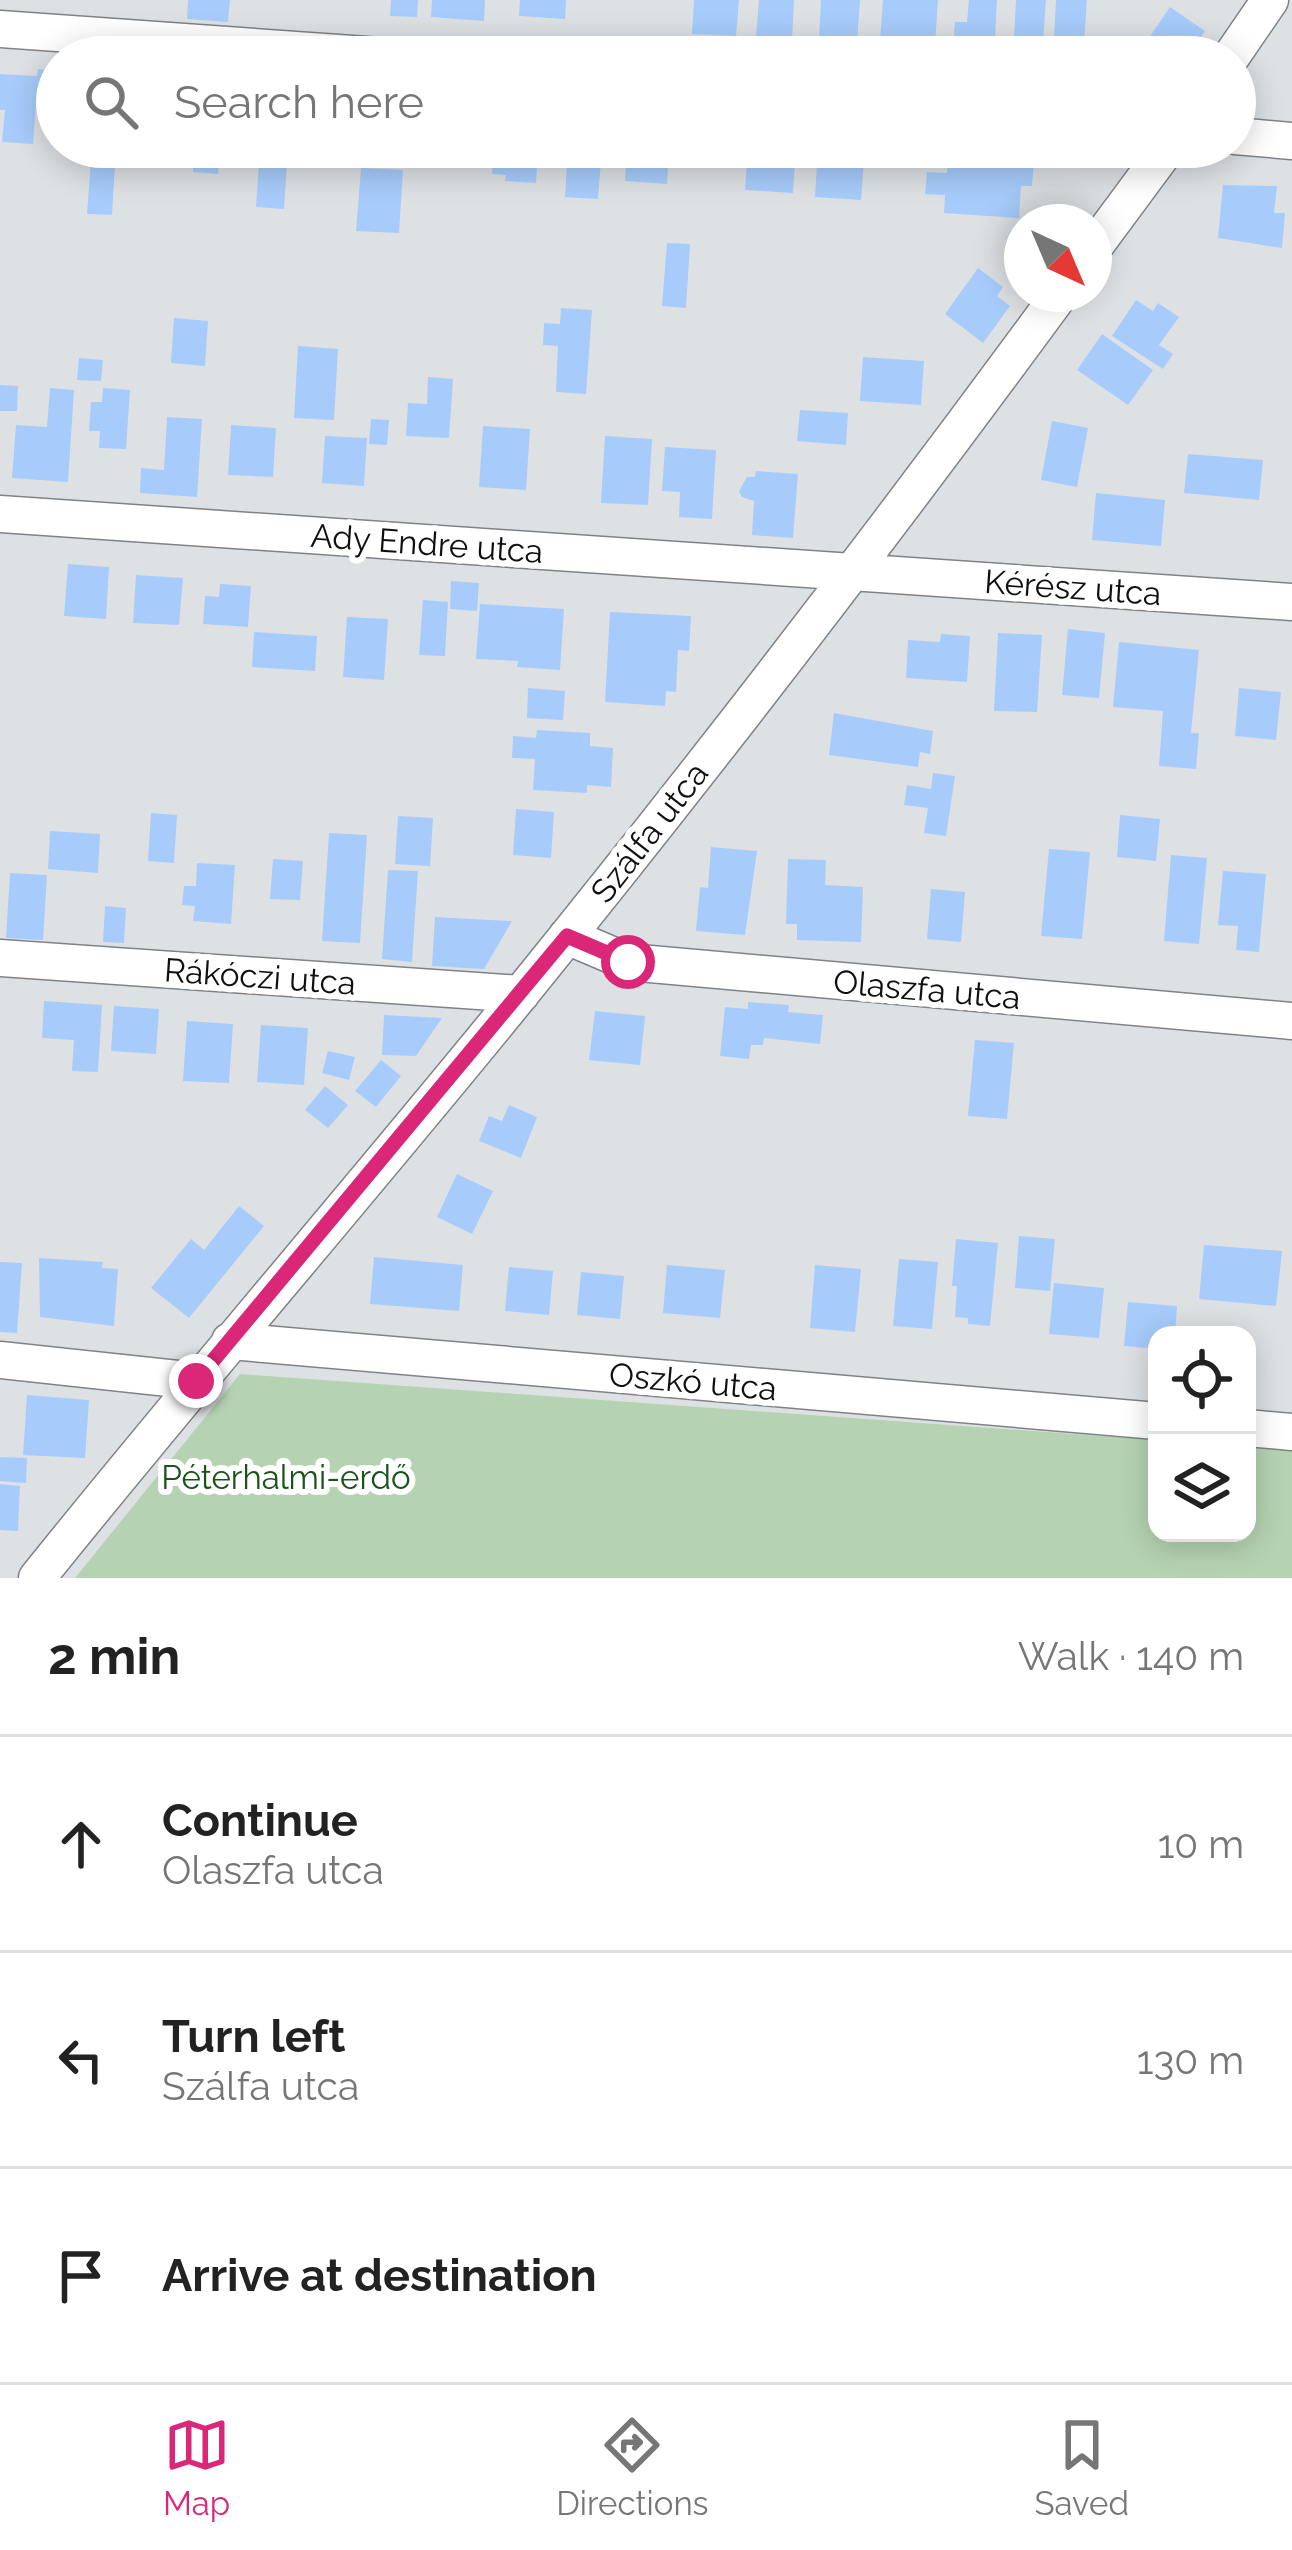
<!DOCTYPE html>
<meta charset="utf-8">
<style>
body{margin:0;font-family:Raleway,sans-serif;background:#f2f2f2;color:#222}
.controls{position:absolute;right:36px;bottom:36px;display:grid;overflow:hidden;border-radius:24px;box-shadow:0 6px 30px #0003}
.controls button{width:108px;height:108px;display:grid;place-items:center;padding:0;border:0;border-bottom:3px solid #e0e0e0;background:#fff;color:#222;font:60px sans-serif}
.compass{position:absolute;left:1004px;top:204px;width:108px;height:108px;border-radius:50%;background:#fff;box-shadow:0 6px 30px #0003;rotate:136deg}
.stop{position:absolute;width:36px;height:36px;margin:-27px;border:9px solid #db2777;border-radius:50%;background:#fff}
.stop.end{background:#db2777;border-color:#fff;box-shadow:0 3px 12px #0008}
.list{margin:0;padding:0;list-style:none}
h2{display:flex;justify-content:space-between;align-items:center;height:156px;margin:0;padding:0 48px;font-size:51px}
h2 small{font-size:39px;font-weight:400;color:#767676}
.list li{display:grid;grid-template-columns:78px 1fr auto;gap:36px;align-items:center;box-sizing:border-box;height:216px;padding:0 48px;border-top:3px solid #e0e0e0}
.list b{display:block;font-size:45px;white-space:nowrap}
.list p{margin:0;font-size:39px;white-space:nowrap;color:#767676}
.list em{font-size:39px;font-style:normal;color:#767676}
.icon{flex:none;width:66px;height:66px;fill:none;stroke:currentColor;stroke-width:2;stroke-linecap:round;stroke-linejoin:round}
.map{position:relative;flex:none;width:1292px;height:1578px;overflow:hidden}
.search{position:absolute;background:#fff;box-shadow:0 6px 30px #0003;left:36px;right:36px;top:36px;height:132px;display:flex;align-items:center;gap:30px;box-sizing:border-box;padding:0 42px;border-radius:66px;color:#767676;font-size:45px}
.sheet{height:804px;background:#fff}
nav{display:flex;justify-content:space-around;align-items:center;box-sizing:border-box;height:168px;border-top:3px solid #e0e0e0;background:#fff;font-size:33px;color:#767676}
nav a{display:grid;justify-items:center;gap:6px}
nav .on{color:#db2777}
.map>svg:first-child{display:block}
</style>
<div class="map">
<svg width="1292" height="1578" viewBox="0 0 1292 1578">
<rect width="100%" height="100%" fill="#dee1e4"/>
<path fill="#b5d3b2" d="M240 1374 1157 1440V1533H1247V1446L1292 1449V1578H75Z"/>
<path fill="#a7ccfb" d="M188 0H230L228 22 187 19Z
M391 0H418L417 17 390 16Z
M432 0H485L484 21 431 17Z
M520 0H566L565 19 519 16Z
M694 0H739L736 36 692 34Z
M759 0H794L792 40 756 37Z
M821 0H860L857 42 819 40Z
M883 0H938L935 45 880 41Z
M969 0H997L994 57 966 56V46H953L955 22H967Z
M1016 0H1046L1042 57H1013Z
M1056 0H1087L1083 57H1053Z
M1170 7 1205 31 1187 57H1136Z
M38 69 57 71V115L45 114 46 104H36L33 144 2 142 5 110H0V74L37 76Z
M92 147H116L112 215 87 214Z
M194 147H220L218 174 193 172Z
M260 147H288L284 209 256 207Z
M365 147H405V160L364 157Z
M494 147H538L536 183 505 181 506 175 492 174Z
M568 147H602L598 199 565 197Z
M627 147H669L667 184 625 181Z
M707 147H741L740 166 705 164Z
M748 147H796L793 193 745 190Z
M818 147H865L861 200 815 197Z
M994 147H1023L1022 161 1034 162 1032 186H1021L1019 218 944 213 945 195 925 194 927 172 947 173 948 156 975 157 974 166 993 168Z
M361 168 403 170 399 233 356 231Z
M1223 185 1277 186 1274 213H1285L1282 248 1218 238Z
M667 243 690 244 686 308 662 306Z
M978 268 1003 287 997 296 1010 306 983 343 945 314Z
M1136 300 1153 311 1158 303 1179 317 1159 345 1173 354 1163 369 1112 336Z
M561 308 592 310 586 394 556 392 558 346 543 345 544 323 560 324Z
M174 318 208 321 205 366 171 363Z
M1102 334 1153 370 1128 405 1077 370Z
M298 346 338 349 334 420 294 418Z
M863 357 924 361 921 405 860 401Z
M79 358 103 360 101 381 77 380Z
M428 377 453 379 449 438 406 436 408 403 427 404Z
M0 385 18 386 17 411H0Z
M50 388 74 390 68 482 12 478 16 425 47 427Z
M103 388 130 390 126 449 99 448 100 431H89L91 402H102Z
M800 410 848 413 846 445 797 441Z
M167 417 202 419 197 497 140 493 141 468 164 470Z
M371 419 389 420 387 445 369 444Z
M1052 421 1088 428 1077 487 1041 480Z
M231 425 276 428 273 477 228 475Z
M483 426 530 429 526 490 479 487Z
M325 436 367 438 364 486 322 483Z
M605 436 652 439 648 505 601 503Z
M665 447 716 450 712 519 679 517 680 492 662 491Z
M1188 454 1263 460 1259 500 1184 493Z
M756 471 798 474 793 538 752 535 754 501 742 497 739 491 747 477H755Z
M1096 493 1165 500 1161 546 1092 540Z
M68 564 109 567 106 619 64 616Z
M136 575 183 578 179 625 133 623Z
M451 581 479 583 477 611 450 609Z
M220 584 251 586 248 627 203 624 205 596 219 597Z
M423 600 448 602 445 656 419 655Z
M480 604 564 609 560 670 517 667 518 661 476 659Z
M610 612 691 616 689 651 678 650 676 692 666 691 665 706 605 702Z
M347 617 388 619 384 680 343 677Z
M1068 629 1105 633 1099 698 1062 695Z
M254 632 317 636 315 671 252 667Z
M998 633 1042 635 1037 712 994 711Z
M941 634 970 636 967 682 906 678 908 640 940 642Z
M1119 642 1199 650 1191 733H1199L1196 769 1159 766 1163 711 1113 707Z
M528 688 565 691 563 720 527 718Z
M1239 688 1281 692 1276 740 1235 736Z
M834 713 933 731 930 754 920 752 918 767 829 755Z
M537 730 590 733V746L613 748 611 787 587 785V793L533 790 535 759 512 758 513 736 536 738Z
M933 773 955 776 946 836 924 833 928 808 904 805 907 785 931 789Z
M516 809 554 812 551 858 513 855Z
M151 813 177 815 174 863 148 861Z
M1120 815 1160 819 1156 861 1117 857Z
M398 816 433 818 430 866 395 864Z
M50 831 100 834 98 873 48 869Z
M329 833 367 835 360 943 322 941Z
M711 847 757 851 745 935 696 931 700 887 708 888Z
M1049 849 1090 852 1082 939 1041 936Z
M1171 855 1207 858 1199 944 1164 941Z
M273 859 303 861 300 900 270 899Z
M788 859 826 860 825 885 863 887 861 942 797 940V924H786Z
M197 863 235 865 231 924 193 921 195 906 182 905 184 886H196Z
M388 870 418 871 412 962 382 959Z
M1223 871 1266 874 1259 952 1236 950 1238 926 1218 925Z
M10 873 47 875 43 940 6 938Z
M931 889 965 892 961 942 927 939Z
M105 906 126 908 124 943 103 942Z
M435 917 512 921 484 969 432 966Z
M44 1001 102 1005 98 1072 72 1071 74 1040 42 1038Z
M748 1002 789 1005 788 1012 823 1015 820 1044 764 1038 763 1045H751L749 1059 720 1056 725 1007 748 1009Z
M114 1006 159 1009 156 1054 111 1051Z
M595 1011 645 1016 640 1065 589 1060Z
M384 1015 442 1018 416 1056 382 1055Z
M187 1021 233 1024 229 1083 183 1081Z
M261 1025 308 1028 304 1085 257 1082Z
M975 1040 1014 1043 1007 1119 968 1116Z
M328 1051 355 1057 349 1080 322 1073Z
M381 1060 401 1076 376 1107 355 1091Z
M325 1086 348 1105 328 1128 305 1110Z
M509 1105 537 1117 521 1158 479 1141 489 1116 502 1121Z
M457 1174 493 1191 472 1234 437 1217Z
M239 1206 264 1226 189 1318 151 1288 191 1239 204 1250Z
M1019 1236 1055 1239 1050 1291 1015 1288Z
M956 1239 998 1243 990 1326 968 1324V1318L955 1317 957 1286H952Z
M1204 1245 1282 1251 1276 1306 1199 1299Z
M374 1257 463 1265 459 1311 370 1304Z
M39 1258 103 1262 102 1268 118 1269 114 1326 40 1317Z
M899 1259 938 1262 932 1329 893 1326Z
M0 1262 22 1263 17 1333 0 1332Z
M667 1265 725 1270 720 1318 663 1313Z
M815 1265 861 1269 855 1332 810 1328Z
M509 1267 553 1271 549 1315 505 1311Z
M581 1272 624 1276 620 1319 577 1315Z
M1054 1283 1104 1288 1099 1338 1049 1334Z
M1128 1302 1177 1306 1175 1335H1157V1349L1124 1346Z
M27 1395 89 1400 85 1458 23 1455Z
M0 1457 27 1458 26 1483 0 1481Z
M0 1484 20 1486 18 1531 0 1530Z"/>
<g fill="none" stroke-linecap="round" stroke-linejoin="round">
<defs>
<path id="street" d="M0 29 395 57
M1231 57 1270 0
M1235 136 1292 141
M1094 247 1168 147
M0 514 1292 602
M567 936 628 962 1292 1021
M0 958 521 994
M230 1341 1157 1421
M0 1360 196 1381
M1247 1428 1292 1432
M37 1578C196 1380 363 1188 523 991 708 763 886 531 1060 294"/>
</defs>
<use href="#street" stroke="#808285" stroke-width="39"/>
<use href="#street" stroke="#fff" stroke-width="36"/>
</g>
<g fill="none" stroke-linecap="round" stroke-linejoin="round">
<path stroke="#db2777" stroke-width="15" d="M196 1381 567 936 628 962"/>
</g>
<g text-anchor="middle" stroke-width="12" stroke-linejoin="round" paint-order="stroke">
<g font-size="33" fill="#0e0f10" stroke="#fff">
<text transform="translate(427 543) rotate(4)" y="12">Ady Endre utca</text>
<text transform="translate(1073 587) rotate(4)" y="12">Kérész utca</text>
<text transform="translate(649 832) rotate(-52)" y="12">Szálfa utca</text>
<text transform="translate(260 976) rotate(4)" y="12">Rákóczi utca</text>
<text transform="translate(927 989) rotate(5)" y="12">Olaszfa utca</text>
<text transform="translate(693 1381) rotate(5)" y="12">Oszkó utca</text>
</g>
<g font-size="33" fill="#1a5318" stroke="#fff">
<text x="286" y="1489">Péterhalmi-erdő</text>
</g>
</g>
</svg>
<div class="controls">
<button><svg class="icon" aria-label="locate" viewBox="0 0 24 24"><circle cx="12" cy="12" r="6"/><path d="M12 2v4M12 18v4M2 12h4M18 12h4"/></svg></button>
<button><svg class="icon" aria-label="layers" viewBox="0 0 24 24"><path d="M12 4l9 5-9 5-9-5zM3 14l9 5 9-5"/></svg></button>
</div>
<svg class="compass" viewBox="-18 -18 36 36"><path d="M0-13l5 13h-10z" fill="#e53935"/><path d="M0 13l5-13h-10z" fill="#767676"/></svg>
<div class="stop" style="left:628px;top:962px"></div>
<div class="stop end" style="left:196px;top:1381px"></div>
<div class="search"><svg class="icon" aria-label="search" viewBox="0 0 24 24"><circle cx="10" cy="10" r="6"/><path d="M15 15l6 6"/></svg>Search here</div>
</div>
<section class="sheet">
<h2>2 min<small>Walk · 140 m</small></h2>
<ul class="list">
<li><svg class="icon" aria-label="ahead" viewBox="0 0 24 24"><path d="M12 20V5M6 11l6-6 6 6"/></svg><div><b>Continue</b><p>Olaszfa utca</p></div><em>10 m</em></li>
<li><svg class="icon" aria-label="left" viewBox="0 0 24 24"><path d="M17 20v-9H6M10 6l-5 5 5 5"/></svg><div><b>Turn left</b><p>Szálfa utca</p></div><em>130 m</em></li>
<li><svg class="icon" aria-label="arrive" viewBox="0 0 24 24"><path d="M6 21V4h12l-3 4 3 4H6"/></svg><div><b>Arrive at destination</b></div></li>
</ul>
</section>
<nav>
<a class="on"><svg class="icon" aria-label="map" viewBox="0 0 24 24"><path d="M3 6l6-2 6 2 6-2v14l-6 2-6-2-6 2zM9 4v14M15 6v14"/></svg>Map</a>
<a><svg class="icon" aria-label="directions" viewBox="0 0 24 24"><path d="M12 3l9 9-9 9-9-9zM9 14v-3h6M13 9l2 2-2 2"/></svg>Directions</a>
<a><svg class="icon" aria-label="saved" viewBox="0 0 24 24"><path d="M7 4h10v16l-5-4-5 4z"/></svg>Saved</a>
</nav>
